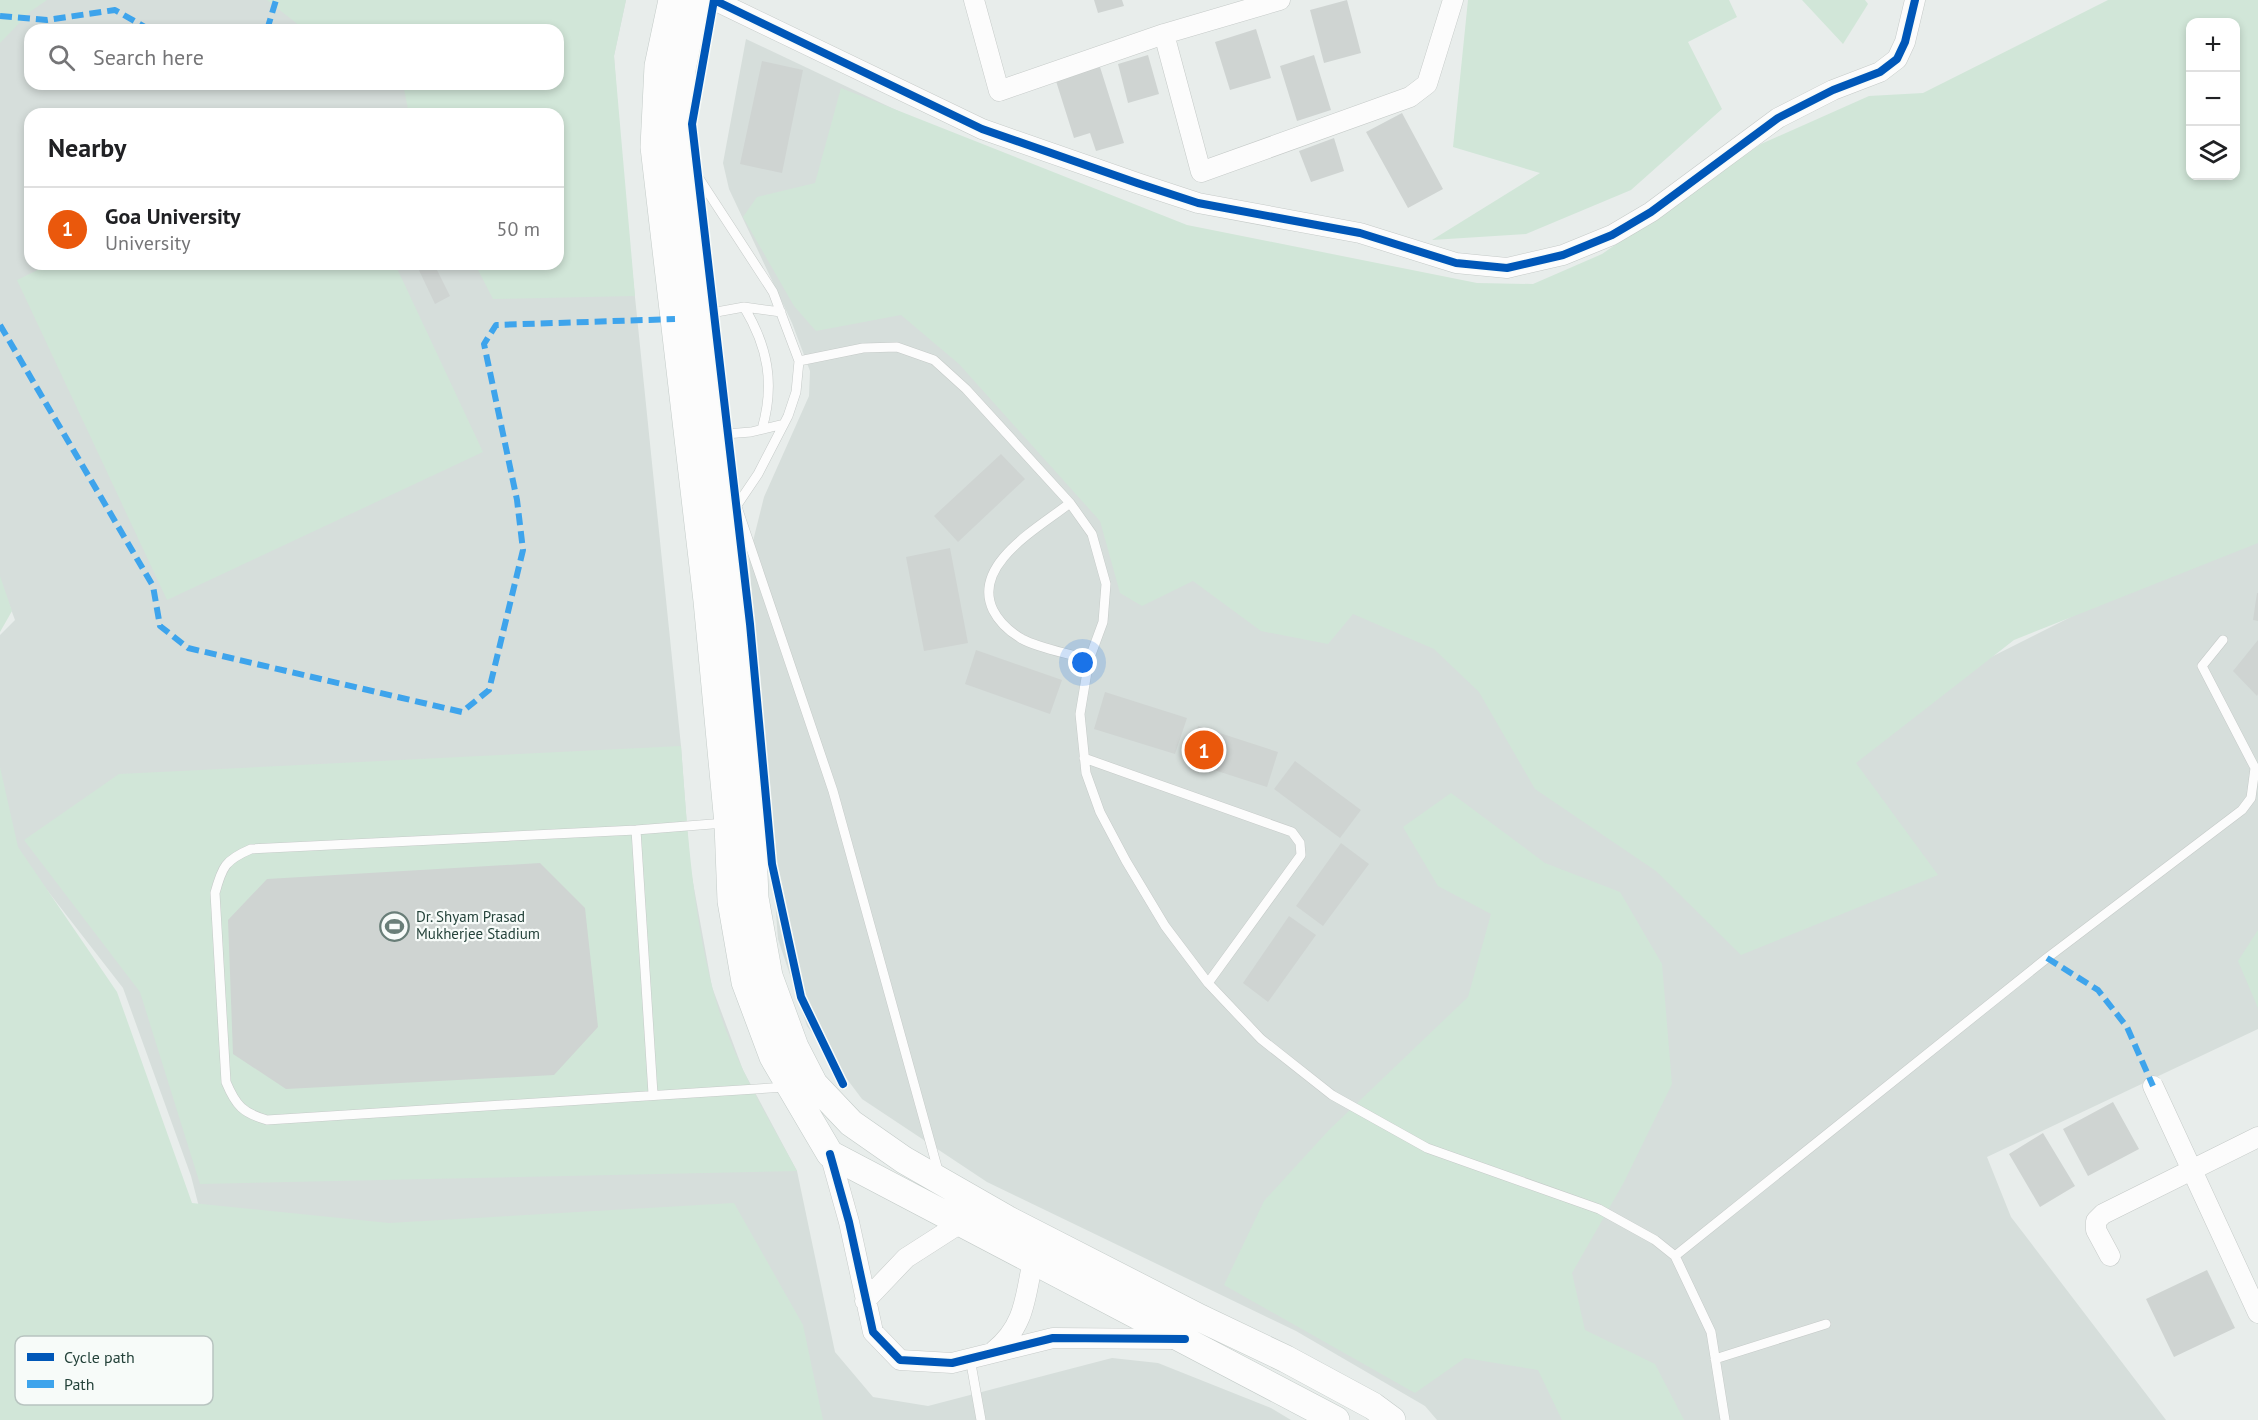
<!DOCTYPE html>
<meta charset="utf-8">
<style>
body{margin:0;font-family:"PT Sans",sans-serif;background:#f2f2f2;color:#202124}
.controls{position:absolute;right:18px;top:18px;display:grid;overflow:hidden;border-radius:12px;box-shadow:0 3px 9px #0003}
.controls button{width:54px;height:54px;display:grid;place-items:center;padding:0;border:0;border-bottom:2px solid #e0e0e0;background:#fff;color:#202124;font:30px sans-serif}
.you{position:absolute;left:1083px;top:663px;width:21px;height:21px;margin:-15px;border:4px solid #fff;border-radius:50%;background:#1a73e8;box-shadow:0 0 0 9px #1a73e833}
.badge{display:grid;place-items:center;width:39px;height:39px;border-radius:50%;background:#ea580c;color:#fff;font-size:20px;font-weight:700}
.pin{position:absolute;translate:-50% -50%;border:3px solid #fff;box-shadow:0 2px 6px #0006}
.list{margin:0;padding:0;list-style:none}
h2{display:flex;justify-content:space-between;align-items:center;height:78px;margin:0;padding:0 24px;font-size:26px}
h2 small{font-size:20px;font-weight:400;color:#757577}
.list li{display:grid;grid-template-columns:39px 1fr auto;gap:18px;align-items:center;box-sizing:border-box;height:84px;padding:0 24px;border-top:2px solid #e0e0e0}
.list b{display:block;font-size:22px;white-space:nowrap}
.list p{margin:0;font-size:20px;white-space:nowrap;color:#757577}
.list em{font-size:20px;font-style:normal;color:#757577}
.icon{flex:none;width:33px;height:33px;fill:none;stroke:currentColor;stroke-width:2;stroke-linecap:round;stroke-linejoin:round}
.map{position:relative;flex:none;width:2258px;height:1420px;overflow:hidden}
.search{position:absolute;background:#fff;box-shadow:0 3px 9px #0003;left:24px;top:24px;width:540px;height:66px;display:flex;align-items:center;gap:15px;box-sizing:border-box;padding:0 21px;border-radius:18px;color:#757577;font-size:22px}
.panel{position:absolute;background:#fff;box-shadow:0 3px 9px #0003;left:24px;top:108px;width:540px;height:162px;border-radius:18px}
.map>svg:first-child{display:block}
</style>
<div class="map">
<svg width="2258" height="1420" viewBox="0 0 2258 1420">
<rect width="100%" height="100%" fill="#e8edeb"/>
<path fill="#d6dedb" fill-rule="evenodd" d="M0 0H626L614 56 623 180 681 746 690 866 712 987 743 1070 797 1171 835 1352 873 1397 928 1406 1112 1358 1158 1363 1271 1408 1291 1420H254L191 1176 123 988 12 845 0 798V635L15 620 0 580ZM30 30H558V84H30ZM30 114H558V264H30Z
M746 39 1181 245 1699 804 2258 523V1029L1987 1157 2011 1217 2166 1420H1437L1425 1406 1296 1331 987 1182 862 1099 807 1026 778 939 749 557 764 497 809 396 810 371 792 323 729 189 723 163Z"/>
<path fill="#d1e6d8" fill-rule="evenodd" d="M0 0H47L31 11 0 43Z
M267 0H626L614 56 635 296 493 299 475 264H558V114H409L403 84H558V30H305Z
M1468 0H1729L1737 17 1688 42 1722 109 1631 190 1526 234 1432 240 1540 173 1453 147Z
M1802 0H1865L1868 4 1843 44Z
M2108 0H2258V543L2014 640 1856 763 1938 875 1741 955 1656 871 1535 789 1479 692 1434 649 1353 614 1328 644 1261 631 1193 581 1142 606 1120 593 1100 521 959 364 901 315 816 331 794 306 743 217 757 197 815 183 841 88 1187 225 1477 283 1533 284 1602 254 1761 144 1869 96 1923 93ZM2190 22H2236V176H2190Z
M50 264H395L483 452 167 600 17 280Z
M0 576 12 611 0 632Z
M681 746C687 826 692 907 712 986 728 1052 765 1112 797 1171L200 1184 140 992 24 840 119 774Z
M0 767 18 847 117 992 192 1203 389 1223 734 1203 803 1325 823 1420H0Z
M1451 793 1545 863 1620 892 1662 964 1672 1084 1624 1182 1572 1273 1585 1330 1655 1364 1684 1420H1562L1538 1370 1465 1358 1415 1393 1224 1285 1264 1201 1329 1130 1468 997 1491 914 1438 886 1403 827Z
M2258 930V1008L2238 961Z"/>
<path fill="#cfd4d2" d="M1094 0H1122L1124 6 1098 13Z
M1347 0 1361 53 1324 63 1310 10Z
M1256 29 1271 78 1230 90 1215 42Z
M1148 55 1159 94 1128 103 1118 64Z
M1314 55 1331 110 1297 121 1280 66Z
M762 61 803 70 782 173 740 164Z
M1100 67 1124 143 1096 151 1090 133 1074 138 1056 81Z
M1402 113 1443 189 1408 208 1366 132Z
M1334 138 1344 171 1311 182 1299 151Z
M416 264H434L450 296 435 304Z
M1001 454 1025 479 958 542 934 516Z
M950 548 968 643 924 651 906 557Z
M2257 593H2258V621L2253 620Z
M2258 640V694L2257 696 2233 671Z
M976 650 1062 680 1050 714 965 684Z
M1105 692 1187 718 1175 754 1094 729Z
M1198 726 1278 752 1267 787 1186 761Z
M1295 761 1361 810 1340 838 1274 789Z
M1341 843 1369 864 1323 926 1296 906Z
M540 863 585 908 598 1027 554 1075 286 1089 233 1054 228 920 267 879Z
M1289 916 1316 935 1268 1002 1243 983Z
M2113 1102 2139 1149 2088 1176 2063 1129Z
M2043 1133 2075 1186 2040 1207 2009 1154Z
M2207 1270 2235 1328 2174 1357 2146 1299Z"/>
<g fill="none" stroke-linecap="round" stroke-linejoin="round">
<defs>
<path id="lane" d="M689 163 773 292 799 361 796 392 788 416 758 474 733 511
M744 307C768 347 775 384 762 429
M700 315 744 307 781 312
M799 361 863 348 897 347 934 360 966 389 1070 503 1092 534 1106 584 1103 622 1089 660 1080 714 1086 773 1100 812 1126 861 1165 926 1208 983 1261 1039 1332 1095 1427 1148 1599 1209 1655 1240 1675 1256 1711 1332 1725 1420
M713 435 751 432 784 424
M1070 503C1040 527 971 564 993 610 999 622 1010 632 1022 639 1041 649 1068 653 1089 660
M737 507 833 791 939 1174
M1084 758 1292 832 1300 843 1301 855 1208 983
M725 823 636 830 251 849C225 860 222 867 215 893L226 1082C236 1106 243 1113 267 1120L786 1087
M636 830 653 1094
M1675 1256 2047 958 2242 810 2251 798 2255 768 2202 666 2223 640
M970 1358 981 1420
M1715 1359 1826 1324"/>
<path id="street" d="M714 0 982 129 1137 183 1198 203 1360 233 1456 263 1507 268 1563 255 1612 235 1651 212 1778 118 1833 90 1880 72 1897 59 1905 42 1915 0
M974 0 999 91 1164 34 1280 0
M1164 34 1201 172 1410 97 1427 84 1453 0
M2153 1086 2258 1313
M830 1154 849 1222 873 1332 900 1360 952 1363 1053 1338 1176 1339
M2110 1256 2096 1230V1221L2103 1214 2258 1137
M865 1301 906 1258 959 1224
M994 1351C1025 1326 1025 1298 1033 1260"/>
<path id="secondary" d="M672 0 658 66 654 147 707 601 728 824 731 901 745 982 773 1057 830 1154 1336 1420
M696 0 682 70 678 146 730 599 752 823 755 898 769 976 795 1047 814 1084 851 1123 904 1160 1007 1219 1200 1318 1286 1359 1373 1406 1392 1420"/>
</defs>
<use href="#lane" stroke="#c5cac8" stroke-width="10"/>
<use href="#street" stroke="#c5cac8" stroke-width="21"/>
<use href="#secondary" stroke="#c3cbc8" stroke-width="28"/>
<use href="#lane" stroke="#fcfcfc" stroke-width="9"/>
<use href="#street" stroke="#fcfcfc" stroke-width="20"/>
<use href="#secondary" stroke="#fcfcfc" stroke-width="27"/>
<path stroke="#3ea4ec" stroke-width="6" stroke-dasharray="12 6" stroke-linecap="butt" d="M0 16 47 20 115 10 150 30
M267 30 276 0
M0 325 153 586 160 626 188 648 462 712 489 690 523 550 517 500 484 344 496 325 675 319
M2047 958 2098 990 2127 1027 2153 1086"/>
<defs>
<path id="cycleway" d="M714 0 982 129 1137 183 1198 203 1360 233 1456 263 1507 268 1563 255 1612 235 1651 212 1778 118 1833 90 1880 72 1897 59 1905 42 1915 0
M714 0 692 124 750 624 772 864 801 997 843 1084
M830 1154 849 1222 873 1332 900 1360 952 1363 1053 1338 1185 1339"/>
</defs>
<use href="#cycleway" stroke="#f7fbf9" stroke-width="11"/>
<use href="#cycleway" stroke="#0057b8" stroke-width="8"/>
</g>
<defs>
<symbol id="stadium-ring" viewBox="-11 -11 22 22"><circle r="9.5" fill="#f7fbf9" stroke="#697e78" stroke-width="1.5"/><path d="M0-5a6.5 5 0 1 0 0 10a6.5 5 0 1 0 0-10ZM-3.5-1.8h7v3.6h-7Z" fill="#697e78"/></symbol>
</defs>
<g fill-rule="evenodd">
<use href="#stadium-ring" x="378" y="910" width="33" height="33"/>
</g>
<g text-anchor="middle" stroke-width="4.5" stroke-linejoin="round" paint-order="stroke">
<g font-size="15" fill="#24423a" stroke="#f7fbf9" text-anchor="start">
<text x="416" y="922">Dr. Shyam Prasad<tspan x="416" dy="17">Mukherjee Stadium</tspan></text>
</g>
</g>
<rect x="15" y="1336" width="198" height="69" rx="9" fill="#f7fbf9" stroke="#b8c4c0" stroke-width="1.5"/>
<rect x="27" y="1353" width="27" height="8" fill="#0057b8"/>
<rect x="27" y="1380" width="27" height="8" fill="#3ea4ec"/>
<g font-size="16" fill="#24423a">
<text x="64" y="1363">Cycle path</text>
<text x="64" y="1390">Path</text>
</g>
</svg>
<div class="controls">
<button>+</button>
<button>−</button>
<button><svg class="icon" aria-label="layers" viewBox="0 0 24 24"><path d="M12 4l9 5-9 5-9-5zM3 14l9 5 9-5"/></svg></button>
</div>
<div class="you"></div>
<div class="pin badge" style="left:1204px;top:750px">1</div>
<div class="search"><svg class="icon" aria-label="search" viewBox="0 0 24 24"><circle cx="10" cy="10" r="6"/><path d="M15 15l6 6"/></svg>Search here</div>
<section class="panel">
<h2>Nearby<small></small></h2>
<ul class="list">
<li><span class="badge">1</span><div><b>Goa University</b><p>University</p></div><em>50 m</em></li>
</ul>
</section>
</div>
